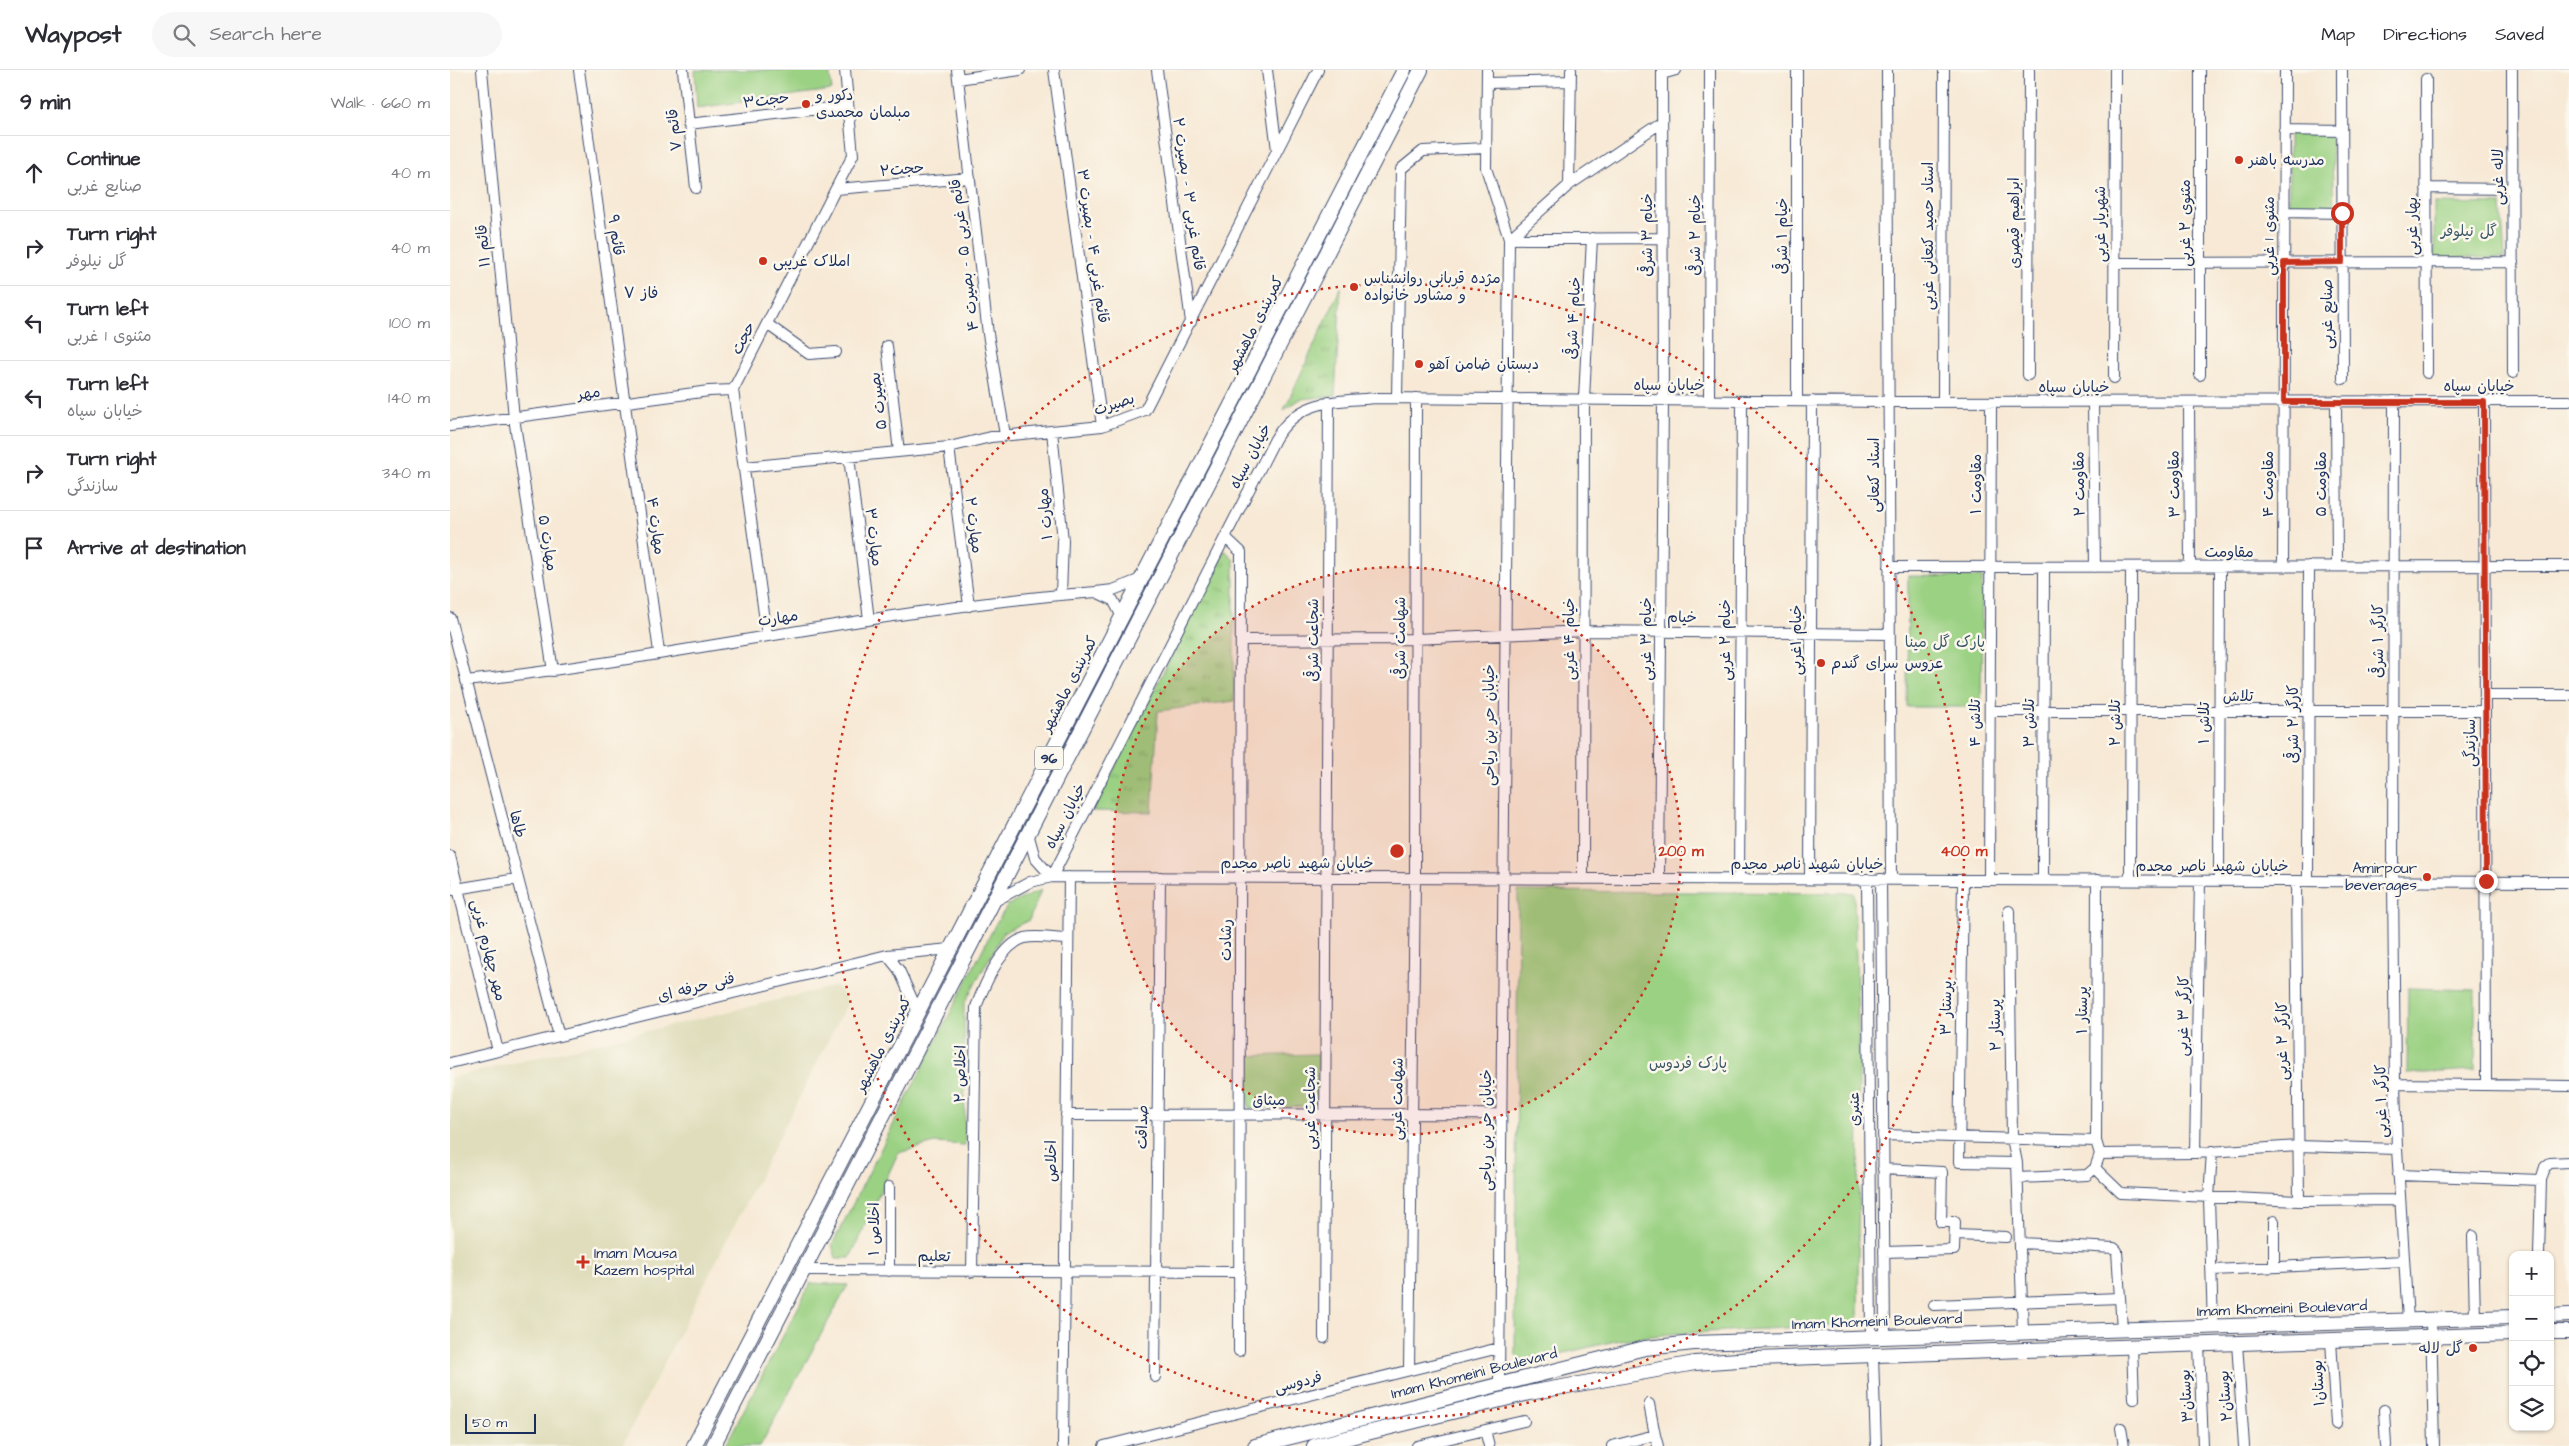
<!DOCTYPE html>
<meta charset="utf-8">
<style>
body{margin:0;font-family:"Architects Daughter","Playpen Sans Arabic",sans-serif;background:#f7f7f7;color:#2b2b33}
.controls{position:absolute;right:15px;bottom:15px;display:grid;overflow:hidden;border-radius:10px;box-shadow:0 1px 4px #0004}
.controls button{width:45px;height:45px;display:grid;place-items:center;padding:0;border:0;border-bottom:1px solid #e1e1e2;background:#fff;color:#2b2b33;font:25px sans-serif}
.scale{position:absolute;left:15px;bottom:12px;width:71px;box-sizing:border-box;padding-left:5px;border:2px solid #1b2f5e;border-top:0;font-size:14px;line-height:18px;white-space:nowrap;color:#1b2f5e;-webkit-text-stroke:4px #fbf7ec;paint-order:stroke}
.stop{position:absolute;width:15px;height:15px;margin:-11px;border:4px solid #c8321e;border-radius:50%;background:#fff}
.stop.end{background:#c8321e;border-color:#fff;box-shadow:0 1px 5px #0008}
.list{margin:0;padding:0;list-style:none}
h2{display:flex;justify-content:space-between;align-items:center;height:65px;margin:0;padding:0 20px;font-size:21px}
h2 small{font-size:16px;font-weight:400;color:#7c7c81}
.list li{display:grid;grid-template-columns:32px 1fr auto;gap:15px;align-items:center;box-sizing:border-box;height:75px;padding:0 20px;border-top:1px solid #e1e1e2}
.list b{display:block;font-size:19px;white-space:nowrap}
.list p{margin:0;font-size:16px;white-space:nowrap;color:#7c7c81}
.list em{font-size:16px;font-style:normal;color:#7c7c81}
.icon{flex:none;width:28px;height:28px;fill:none;stroke:currentColor;stroke-width:2;stroke-linecap:round;stroke-linejoin:round}
.map{position:relative;flex:none;width:2119px;height:1376px;overflow:hidden}
header{display:flex;align-items:center;gap:30px;box-sizing:border-box;height:70px;padding:0 25px;background:#fff;border-bottom:1px solid #e1e1e2}
header strong{font-size:24px}
nav{display:flex;gap:28px;margin-inline-start:auto;font-size:18px}
.search{width:350px;height:45px;background:#f7f7f7;display:flex;align-items:center;gap:12px;box-sizing:border-box;padding:0 18px;border-radius:28px;color:#7c7c81;font-size:19px}
main{display:flex}
aside{flex:1;background:#fff}
.map>svg:first-child{display:block}
</style>
<header>
<strong>Waypost</strong>
<div class="search"><svg class="icon" aria-label="search" viewBox="0 0 24 24"><circle cx="10" cy="10" r="6"/><path d="M15 15l6 6"/></svg>Search here</div>
<nav><a>Map</a><a>Directions</a><a>Saved</a></nav>
</header>
<main>
<aside>
<h2>9 min<small>Walk · 660 m</small></h2>
<ul class="list">
<li><svg class="icon" aria-label="ahead" viewBox="0 0 24 24"><path d="M12 20V5M6 11l6-6 6 6"/></svg><div><b>Continue</b><p>صنایع غربی</p></div><em>40 m</em></li>
<li><svg class="icon" aria-label="right" viewBox="0 0 24 24"><path d="M7 20v-9h11M14 6l5 5-5 5"/></svg><div><b>Turn right</b><p>گل نیلوفر</p></div><em>40 m</em></li>
<li><svg class="icon" aria-label="left" viewBox="0 0 24 24"><path d="M17 20v-9H6M10 6l-5 5 5 5"/></svg><div><b>Turn left</b><p>مثنوی 1 غربی</p></div><em>100 m</em></li>
<li><svg class="icon" aria-label="left" viewBox="0 0 24 24"><path d="M17 20v-9H6M10 6l-5 5 5 5"/></svg><div><b>Turn left</b><p>خیابان سپاه</p></div><em>140 m</em></li>
<li><svg class="icon" aria-label="right" viewBox="0 0 24 24"><path d="M7 20v-9h11M14 6l5 5-5 5"/></svg><div><b>Turn right</b><p>سازندگی</p></div><em>340 m</em></li>
<li><svg class="icon" aria-label="arrive" viewBox="0 0 24 24"><path d="M6 21V4h12l-3 4 3 4H6"/></svg><div><b>Arrive at destination</b></div></li>
</ul>
</aside>
<div class="map">
<svg width="2119" height="1376" viewBox="0 0 2119 1376">
<defs>
<pattern id="grass-tufts" width="24" height="20" patternUnits="userSpaceOnUse" patternTransform="scale(1.25)"><rect width="24" height="20" fill="#9bd183"/><path d="M3 7l-1-3M5 7V3M7 7l1-3M15 17l-1-3M17 17v-4M19 17l1-3" fill="none" stroke="#7eaa6e"/></pattern>
</defs>
<rect width="100%" height="100%" fill="#fbf7ec"/>
<filter id="ink" filterUnits="userSpaceOnUse"><feTurbulence type="fractalNoise" baseFrequency=".02" numOctaves="2"/><feDisplacementMap in="SourceGraphic" scale="10" xChannelSelector="R" yChannelSelector="G"/><feConvolveMatrix kernelMatrix="1 2 1 2 8 2 1 2 1" color-interpolation-filters="sRGB"/></filter>
<filter id="wash" filterUnits="userSpaceOnUse"><feTurbulence type="fractalNoise" baseFrequency=".0096" numOctaves="4" result="noise"/><feDisplacementMap in="SourceGraphic" scale="20" xChannelSelector="R" yChannelSelector="G"/><feGaussianBlur stdDeviation="1.12" result="paint"/><feColorMatrix in="noise" values="0 0 0 0 0 0 0 0 0 0 0 0 0 0 0 0 0 1.4 0 .05"/><feComposite in="paint" operator="in"/></filter>
<g filter="url(#wash)">
<rect width="100%" height="100%" fill="#f7e9d5"/>
<path fill="#dfddbb" d="M386 916 398 932 172 1376H0V1008Z"/>
<path fill="url(#grass-tufts)" stroke="#5b8070" d="M891 217 885 326 851 329 834 340Z
M775 480 784 490V631L708 641 702 742 643 741Z"/>
<path fill="#9bd183" stroke="#5b8070" d="M245 0H379L382 20 247 38Z
M1839 64H1881L1884 140H1839Z
M1984 133 2051 134 2055 188 1984 187Z
M1458 506 1532 507 1531 637H1457Z
M591 820 579 850 554 862 514 934 515 1075 485 1073 448 1083 400 1188H386L382 1175 545 855 558 835Z
M1068 821 1404 823 1409 986 1408 1254 1220 1264 1169 1270 1081 1291C1073 1292 1069 1290 1065 1283Z
M1958 918 2025 920V1000L1957 1004Z
M868 984 867 1036 799 1038 796 986Z
M361 1213 398 1215 310 1376H275Z"/>
</g>
<g filter="url(#ink)">
<g fill="none" stroke-linecap="round" stroke-linejoin="round">
<defs>
<path id="minor" d="M32 0 64 348 103 601
M129 0 209 582
M233 0 246 118
M507 0 538 264 555 365
M604 0 652 356
M707 0 741 252
M817 0 827 80
M1037 0 1036 98 1059 169 1049 1314
M1347 0V331
M1437 0 1441 810
M1892 0 1893 309
M2062 0 2063 303
M1212 4 1226 0
M508 9 570 0
M1976 9 1977 303
M1037 13 1121 11
M238 54 397 36
M1834 60 1892 61
M1119 115 1121 0
M1976 118 2063 119
M386 119 520 108
M1834 142 1892 143
M1059 169 1119 115 1212 52
M1059 169 1212 168
M1665 193 2063 192
M317 254 359 284 386 282
M437 276 449 382
M1578 305 1579 0
M1750 305V0
M1664 308 1665 0
M947 328 951 99 973 81 1036 78
M1259 330 1260 0
M1886 331 1887 496
M1944 331 1943 811 1945 1014 1947 1079 1958 1250
M2034 331 2036 1015
M1493 332 1494 0
M1643 332 1645 497
M1739 332 1740 497
M0 356 259 321 283 320
M602 361 613 471 611 524
M499 377 519 536
M399 387 419 550
M294 397 499 377 541 367 652 356 695 340 868 0
M775 467 791 482 789 1281
M1833 496 1835 0
M1439 497 2119 496
M672 547 663 530 646 522 663 520 691 509
M0 548 109 966
M317 565 283 320 403 85 395 0
M791 570 965 569 1134 561 1440 564
M16 611C227 588 434 538 646 522
M2035 625H2119
M1540 641H2035
M578 763 585 788 602 807
M0 786 48 981
M602 807 825 369C850 328 884 332 927 328L1439 332 2119 331
M1133 809 1134 329 1142 168
M1209 809 1213 330 1212 0
M1289 809 1292 331
M1360 809 1362 331
M1417 809 1421 1267
M1431 809 1435 1267
M1513 810 1509 1092 1567 1093
M1539 810 1541 332
M1593 810 1594 497
M1680 810 1681 497
M1769 810 1770 497
M1846 811 1849 1131
M1858 811 1859 496
M0 820 67 809
M543 832 580 812 602 807 2119 812
M1559 841 1562 1068 1567 1093 1573 1262
M437 885 449 900 468 942
M0 993 437 885 500 879
M1945 1014 2119 1016
M616 1045 1051 1044
M1433 1065 1646 1071 1650 1084 1745 1083 1848 1076 1947 1079
M1646 1071 1647 810
M1762 1081 1759 1128 1763 1256
M1745 1083 1750 811
M1645 1098 1671 1123 1849 1131 1950 1130
M1433 1099 1492 1102 1491 1152H1505L1504 1180 1434 1182
M1948 1105 2091 1110
M1568 1108 1637 1105 1645 1098 1650 1084
M1505 1165 1556 1167
M2023 1166 2025 1248
M1570 1173 1664 1178 1667 1181 1672 1259
M2089 1185 2091 1110 2095 1097 2100 1093 2119 1092
M1824 1197V1151
M352 1200 790 1202
M1763 1200 1954 1191
M439 1201V1117
M522 1202 526 937C534 916 551 874 575 868 587 865 605 869 618 869
M1484 1235 1670 1228
M1981 1249 1984 1376
M874 1268 879 332
M1881 1270 1886 1354
M1787 1273 1794 1376
M1749 1274 1753 1376
M1682 1277 1684 1329
M1423 1286 1426 1376
M959 1300 965 808 966 328
M705 1307 710 807
M1199 1334 1205 1365
M1934 1340 1936 1376
M1671 1358 1674 1376
M1035 1360 1039 1376
M613 1376 619 807
M654 1376 1049 1278
M967 1376 1074 1351
M1162 1376 1205 1365 1208 1376"/>
<path id="major" d="M2100 1246 2119 1245
M2100 1262H2119
M244 1376 954 0
M263 1376 971 0
M805 1376 1171 1284 1195 1278 1244 1273 2063 1247
M864 1376 1079 1323 1245 1293 1303 1289 2063 1264"/>
</defs>
<use href="#minor" stroke="#3c4b70" stroke-width="12"/>
<use href="#major" stroke="#3c4b70" stroke-width="16"/>
<use href="#minor" stroke="#fff" stroke-width="10"/>
<use href="#major" stroke="#fff" stroke-width="14"/>
</g>
</g>
<g fill="none" stroke-linecap="round" stroke-linejoin="round" filter="url(#ink)">
<path stroke="#c8321e" stroke-width="6" d="M1892 143V192L1834 193V332H2034L2036 811"/>
</g>
<circle cx="947" cy="781" r="284" fill="#c8321e" fill-opacity=".12"/>
<g fill="none" stroke="#c8321e" stroke-width="2.5" stroke-dasharray="2.5 5">
<circle cx="947" cy="781" r="284"/>
<circle cx="947" cy="781" r="567"/>
</g>
<g fill="#c8321e" stroke="#fbf7ec" stroke-width="2">
<circle cx="356" cy="34" r="5"/>
<circle cx="1789" cy="90" r="5"/>
<circle cx="313" cy="191" r="5"/>
<circle cx="904" cy="217" r="5"/>
<circle cx="969" cy="294" r="5"/>
<circle cx="1371" cy="593" r="5"/>
<circle cx="1977" cy="807" r="5"/>
<path d="M130.5 1184.5h5v5h5v5h-5v5h-5v-5h-5v-5h5z"/>
<circle cx="2023" cy="1278" r="5"/>
</g>
<g text-anchor="middle" stroke-width="5" stroke-linejoin="round" paint-order="stroke">
<rect fill="#fbf7ec" stroke="#5e6b89" stroke-width="1" x="585" y="676.5" width="28" height="23" rx="4"/>
<g font-size="14" font-weight="bold" fill="#1b2f5e">
<text x="599" y="693">96</text>
</g>
<g font-size="15" fill="#1b2f5e" stroke="#fbf7ec" text-anchor="start">
<text x="366" y="30">دکور و<tspan x="366" dy="17">مبلمان محمدی</tspan></text>
<text x="1799" y="95">مدرسه باهنر</text>
<text x="323" y="196">املاک غریبی</text>
<text x="914" y="213">مژده قربانی روانشناس<tspan x="914" dy="17">و مشاور خانواده</tspan></text>
<text x="979" y="299">دبستان ضامن آهو</text>
<text x="1381" y="598">عروس سرای گندم</text>
<text x="1967" y="803" text-anchor="end">Amirpour<tspan x="1967" dy="17">beverages</tspan></text>
<text x="144" y="1188">Imam Mousa<tspan x="144" dy="17">Kazem hospital</tspan></text>
<text x="2013" y="1283" text-anchor="end">گل لاله</text>
</g>
<g font-size="15" fill="#1b2f5e" stroke="#fbf7ec">
<text transform="translate(316 30) rotate(-7)" y="5">حجت۳</text>
<text transform="translate(224 60) rotate(-96)" y="5">قائم ۷</text>
<text transform="translate(452 99) rotate(-5)" y="5">حجت۲</text>
<text transform="translate(2048 107) rotate(-90)" y="5">لاله غربی</text>
<text transform="translate(739 124) rotate(82)" y="5">قائم غربی ۳ - بصیرت ۲</text>
<text transform="translate(1564 153) rotate(-90)" y="5">ابراهیم قیصری</text>
<text transform="translate(1735 153) rotate(-90)" y="5">مثنوی ۲ غربی</text>
<text transform="translate(1650 154) rotate(-90)" y="5">شهریار غربی</text>
<text transform="translate(1962 156) rotate(-90)" y="5">بهار غربی</text>
<text transform="translate(166 165) rotate(82)" y="5">قائم ۹</text>
<text transform="translate(1197 165) rotate(-90)" y="5">خیام ۳ شرقی</text>
<text transform="translate(1245 165) rotate(-90)" y="5">خیام ۲ شرقی</text>
<text transform="translate(1332 166) rotate(-90)" y="5">خیام ۱ شرقی</text>
<text transform="translate(1478 166) rotate(-90)" y="5">استاد حمید کنعانی غربی</text>
<text transform="translate(1819 166) rotate(-90)" y="5">مثنوی 1 غربی</text>
<text transform="translate(33 176) rotate(-95)" y="5">قائم ۱۱</text>
<text transform="translate(643 176) rotate(82)" y="5">قائم غربی ۴ - بصیرت ۳</text>
<text transform="translate(514 185) rotate(-97)" y="5">قائم غربی ۵ - بصیرت ۴</text>
<text transform="translate(1877 244) rotate(-90)" y="5">صنایع غربی</text>
<text transform="translate(1123 248) rotate(-87)" y="5">خیام ۴ شرقی</text>
<text transform="translate(805 254) rotate(-63)" y="5">کمربندی ماهشهر</text>
<text transform="translate(293 268) rotate(-63)" y="5">حجت</text>
<text x="1219" y="320">خیابان سپاه</text>
<text x="2029" y="321">خیابان سپاه</text>
<text x="1624" y="322">خیابان سپاه</text>
<text transform="translate(139 323) rotate(-8)" y="5">مهر</text>
<text transform="translate(428 331) rotate(-97)" y="5">بصیرت ۵</text>
<text transform="translate(664 334) rotate(-18)" y="5">بصیرت</text>
<text transform="translate(800 386) rotate(-62)" y="5">خیابان سپاه</text>
<text transform="translate(1424 405) rotate(-90)" y="5">استاد کنعانی</text>
<text transform="translate(1526 414) rotate(-90)" y="5">مقاومت ۱</text>
<text transform="translate(1629 414) rotate(-91)" y="5">مقاومت ۲</text>
<text transform="translate(1724 414) rotate(-91)" y="5">مقاومت ۳</text>
<text transform="translate(1818 414) rotate(-90)" y="5">مقاومت ۴</text>
<text transform="translate(1871 414) rotate(-90)" y="5">مقاومت ۵</text>
<text transform="translate(595 444) rotate(-95)" y="5">مهارت ۱</text>
<text transform="translate(524 455) rotate(83)" y="5">مهارت ۲</text>
<text transform="translate(206 456) rotate(82)" y="5">مهارت ۴</text>
<text transform="translate(424 467) rotate(83)" y="5">مهارت ۳</text>
<text transform="translate(98 473) rotate(81)" y="5">مهارت ۵</text>
<text x="1779" y="487">مقاومت</text>
<text transform="translate(1232 547) rotate(1)" y="5">خیام</text>
<text transform="translate(328 548) rotate(-8)" y="5">مهارت</text>
<text transform="translate(950 568) rotate(-90)" y="5">شهامت شرقی</text>
<text transform="translate(1119 569) rotate(-90)" y="5">خیام ۴ غربی</text>
<text transform="translate(1196 569) rotate(-90)" y="5">خیام ۳ غربی</text>
<text transform="translate(863 570) rotate(-90)" y="5">شجاعت شرقی</text>
<text transform="translate(1275 570) rotate(-90)" y="5">خیام ۲ غربی</text>
<text transform="translate(1346 570) rotate(-90)" y="5">خیام ۱غربی</text>
<text transform="translate(1928 571) rotate(-90)" y="5">کارگر ۱ شرقی</text>
<text transform="translate(619 614) rotate(-63)" y="5">کمربندی ماهشهر</text>
<text x="1788" y="631">تلاش</text>
<text transform="translate(1525 653) rotate(-90)" y="5">تلاش ۴</text>
<text transform="translate(1579 653) rotate(-90)" y="5">تلاش ۳</text>
<text transform="translate(1665 653) rotate(-90)" y="5">تلاش ۲</text>
<text transform="translate(1754 653) rotate(-90)" y="5">تلاش ۱</text>
<text transform="translate(1843 654) rotate(-90)" y="5">کارگر ۲ شرقی</text>
<text transform="translate(1039 655) rotate(-90)" y="5">خیابان حر بن ریاحی</text>
<text transform="translate(2020 673) rotate(-90)" y="5">سازندگی</text>
<text transform="translate(615 746) rotate(-63)" y="5">خیابان سپاه</text>
<text transform="translate(68 754) rotate(76)" y="5">طاها</text>
<text x="847" y="798">خیابان شهید ناصر مجدم</text>
<text x="1357" y="799">خیابان شهید ناصر مجدم</text>
<text x="1762" y="801">خیابان شهید ناصر مجدم</text>
<text transform="translate(776 870) rotate(-90)" y="5">رشادت</text>
<text transform="translate(39 880) rotate(76)" y="5">مهر چهارم غربی</text>
<text transform="translate(246 917) rotate(-14)" y="5">فنی حرفه ای</text>
<text transform="translate(1496 938) rotate(-89)" y="5">پرستار ۳</text>
<text transform="translate(1632 940) rotate(-90)" y="5">پرستار ۱</text>
<text transform="translate(1733 946) rotate(-89)" y="5">کارگر ۳ غربی</text>
<text transform="translate(1545 955) rotate(-91)" y="5">پرستار ۲</text>
<text transform="translate(1832 971) rotate(-90)" y="5">کارگر ۲ غربی</text>
<text transform="translate(433 974) rotate(-63)" y="5">کمربندی ماهشهر</text>
<text transform="translate(510 1004) rotate(-89)" y="5">اخلاص ۲</text>
<text transform="translate(947 1029) rotate(-89)" y="5">شهامت غربی</text>
<text x="819" y="1035">میثاق</text>
<text transform="translate(1931 1031) rotate(-91)" y="5">کارگر ۱ غربی</text>
<text transform="translate(860 1038) rotate(-90)" y="5">شجاعت غربی</text>
<text transform="translate(1404 1039) rotate(-91)" y="5">عنبری</text>
<text transform="translate(692 1057) rotate(-89)" y="5">صداقت</text>
<text transform="translate(1036 1060) rotate(-90)" y="5">خیابان حر بن ریاحی</text>
<text transform="translate(601 1091) rotate(-90)" y="5">اخلاص</text>
<text transform="translate(424 1159) rotate(-90)" y="5">اخلاص ۱</text>
<text transform="translate(484 1186) rotate(1)" y="5">تعلیم</text>
<text transform="translate(1832 1238) rotate(-2)" y="5">Imam Khomeini Boulevard</text>
<text transform="translate(1427 1251) rotate(-2)" y="5">Imam Khomeini Boulevard</text>
<text transform="translate(1024 1303) rotate(-14)" y="5">Imam Khomeini Boulevard</text>
<text transform="translate(848 1312) rotate(-14)" y="5">فردوسی</text>
<text transform="translate(1868 1313) rotate(-93)" y="5">بوستان۱</text>
<text transform="translate(1736 1326) rotate(-93)" y="5">بوستان۳</text>
<text transform="translate(1775 1326) rotate(-94)" y="5">بوستان۲</text>
</g>
<g font-size="15" fill="#3b5867" stroke="#fbf7ec">
<text x="2019" y="166">گل نیلوفر</text>
<text x="1495" y="577">پارک گل مینا</text>
<text x="1238" y="998">پارک فردوس</text>
</g>
<g font-size="16" fill="#1b2f5e" stroke="#fbf7ec">
<text x="191" y="228">فاز ۷</text>
</g>
</g>
<circle cx="947" cy="781" r="8" fill="#c8321e" stroke="#fbf7ec" stroke-width="2.5"/>
<g font-size="15" text-anchor="middle" font-weight="bold" fill="#c8321e" stroke="#fbf7ec" stroke-width="5" stroke-linejoin="round" paint-order="stroke">
<text x="1231" y="786">200 m</text>
<text x="1514" y="786">400 m</text>
</g>
</svg>
<div class="controls">
<button>+</button>
<button>−</button>
<button><svg class="icon" aria-label="locate" viewBox="0 0 24 24"><circle cx="12" cy="12" r="6"/><path d="M12 2v4M12 18v4M2 12h4M18 12h4"/></svg></button>
<button><svg class="icon" aria-label="layers" viewBox="0 0 24 24"><path d="M12 4l9 5-9 5-9-5zM3 14l9 5 9-5"/></svg></button>
</div>
<div class="scale">50 m</div>
<div class="stop" style="left:1892px;top:143px"></div>
<div class="stop end" style="left:2036px;top:811px"></div>
</div>
</main>
